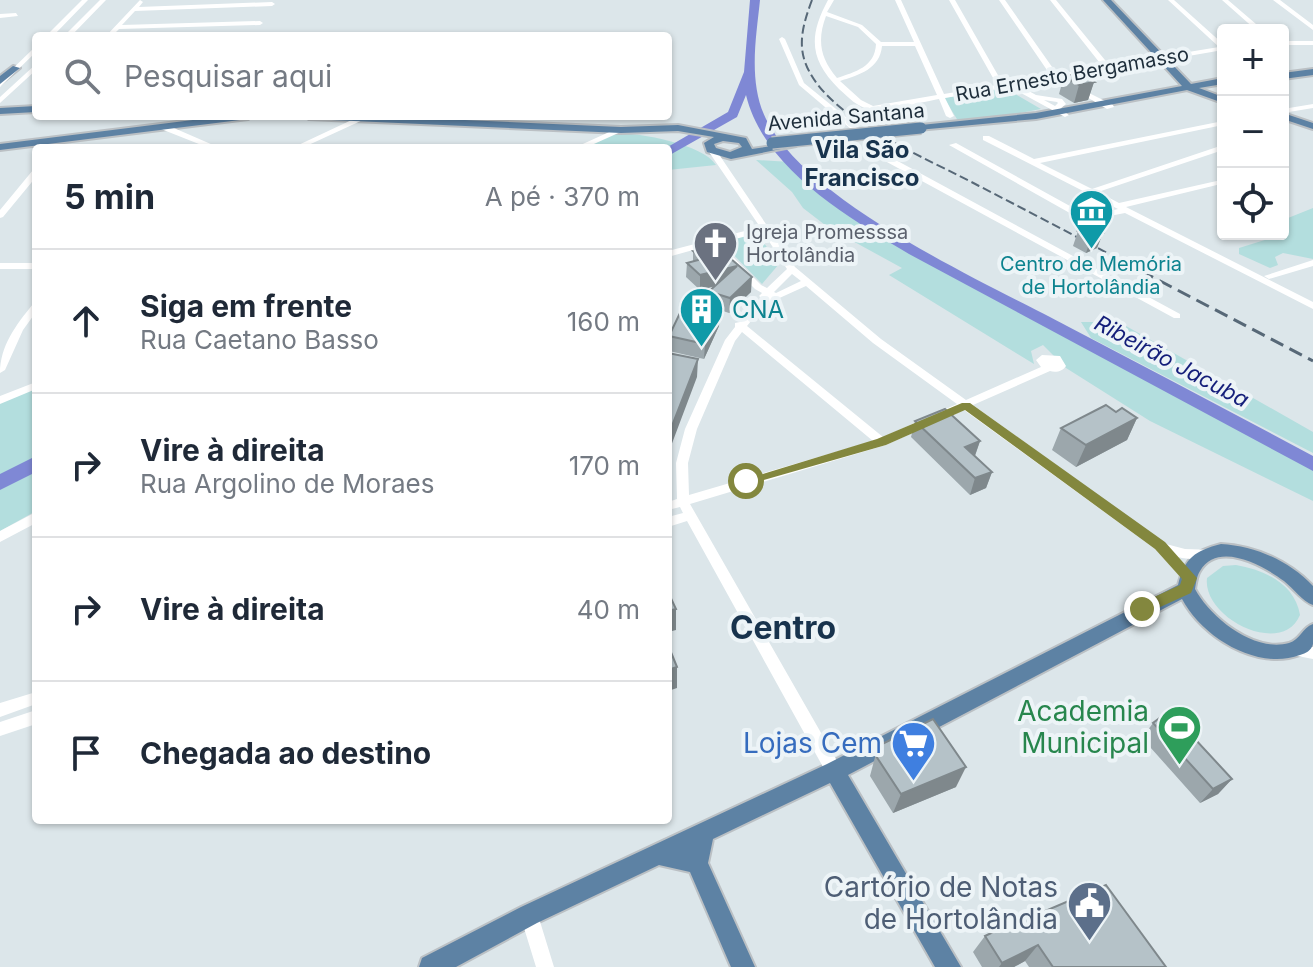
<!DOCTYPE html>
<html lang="pt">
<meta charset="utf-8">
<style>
body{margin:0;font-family:Inter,sans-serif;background:#f2f2f3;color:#1f2937}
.controls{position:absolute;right:24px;top:24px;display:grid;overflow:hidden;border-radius:8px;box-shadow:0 2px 6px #0004}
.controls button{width:72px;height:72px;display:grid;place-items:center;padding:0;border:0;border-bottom:2px solid #e0e1e3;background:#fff;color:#1f2937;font:40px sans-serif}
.stop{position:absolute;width:24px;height:24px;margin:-18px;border:6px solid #83873e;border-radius:50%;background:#fff}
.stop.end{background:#83873e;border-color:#fff;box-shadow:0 2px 8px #0008}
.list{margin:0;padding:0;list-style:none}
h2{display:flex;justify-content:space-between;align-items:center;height:104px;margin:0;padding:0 32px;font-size:34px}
h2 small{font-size:26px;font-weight:400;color:#747a83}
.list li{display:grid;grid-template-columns:52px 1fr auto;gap:24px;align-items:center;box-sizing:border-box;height:144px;padding:0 32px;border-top:2px solid #e0e1e3}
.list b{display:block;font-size:30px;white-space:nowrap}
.list p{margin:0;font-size:26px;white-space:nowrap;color:#747a83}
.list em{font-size:26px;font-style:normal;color:#747a83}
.icon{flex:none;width:44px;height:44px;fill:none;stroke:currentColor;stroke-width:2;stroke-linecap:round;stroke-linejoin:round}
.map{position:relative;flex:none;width:1313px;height:967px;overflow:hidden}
.search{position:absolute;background:#fff;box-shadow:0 2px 6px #0004;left:32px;top:32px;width:640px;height:88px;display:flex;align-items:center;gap:20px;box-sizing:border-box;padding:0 28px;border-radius:8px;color:#747a83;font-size:30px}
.panel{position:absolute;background:#fff;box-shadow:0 2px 6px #0004;left:32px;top:144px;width:640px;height:680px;border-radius:8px}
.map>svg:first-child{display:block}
</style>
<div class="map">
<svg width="1313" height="967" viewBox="0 0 1313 967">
<rect width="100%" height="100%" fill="#dce6ea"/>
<path fill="#b3dede" d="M1003 87 1041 109 960 124 944 98Z
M616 133C640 133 703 144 716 165L668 170V148H581Z
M756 160 791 162 855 220 895 244 1313 466V501L1150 421 1066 368 1043 345 1031 351 1034 364 889 275 902 268 829 228 803 208 792 192Z
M1313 208V259L1283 253 1275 257 1278 265 1270 268 1239 254V248L1268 239 1270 234H1283V220Z
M756 232 779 264 762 284 721 242Z
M1081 322H1119L1313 432V453L1091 338Z
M36 386V511L0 531V400Z
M1236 565C1265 570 1295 584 1300 615 1282 658 1202 618 1207 578L1223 566Z"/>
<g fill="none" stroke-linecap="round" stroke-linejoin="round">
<path fill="#7f88d5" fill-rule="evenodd" d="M750 0H760C756 39 748 82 766 119 808 203 984 282 1067 326 1149 369 1231 412 1313 456V471L909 254C848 217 764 169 746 95L737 117 668 156 666 148 728 112 744 72Z
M36 456V472L0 490V474Z"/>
<defs>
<path id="major" d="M1103 0H1111L1191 84 1223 78V84L1199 88 1223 97V103L1187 90 1036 119 918 130 916 128 921 125 1036 113 1182 86Z
M13 66 20 68 0 84V76Z
M1313 69V75L1283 79V73Z
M36 106V112L0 114V108Z
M1283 113 1313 123V129L1283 119Z
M225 116H253L248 119 0 150V144Z
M304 116H374L621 127 678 125 746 138 752 149 791 143 796 146 731 159 707 152 704 143 714 137 678 131 621 133 309 119ZM723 141 739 143 742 147 730 152 716 148 714 144Z
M1221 544C1256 546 1289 561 1313 586V605C1302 601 1294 589 1284 581 1264 566 1218 540 1200 571 1197 575 1196 583 1195 589 1210 617 1254 653 1289 643 1300 640 1302 628 1313 624 1313 630 1313 638 1313 644 1311 651 1306 653 1300 655 1257 671 1202 637 1182 599L848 775 961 967H935L830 783 713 839 708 863 755 967H731L690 872 659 865 537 923 456 967H419L422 958 521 907 827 764 1178 585C1185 557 1195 551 1221 544Z"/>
</defs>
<use href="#major" stroke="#bbc0c4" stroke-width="4"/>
<path fill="#fff" fill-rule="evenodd" d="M82 0H88L53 36H46Z
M100 0H106L71 36H64Z
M140 0 143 2 139 7 272 2 275 4 272 6 135 11 122 25 260 21 263 23 260 25 119 29 112 36H106Z
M828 0H834L827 12 862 25 881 42H914L895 0H901L944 94 997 85 949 0H955L1003 84 1051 76 999 0H1005L1057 74 1103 67 1050 0H1056L1109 65 1219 47 1168 0H1174L1223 44V50L1062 78 1064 80 1061 82 1054 79 1018 85 1036 95 1062 99 1066 104 1060 109 1069 115 1065 117 1010 87 945 98 954 116 950 118 946 116 939 99C922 102 886 112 870 109 858 108 848 97 839 89 810 60 808 37 828 0ZM826 16 858 27 876 44C875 67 855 72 837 78 820 58 817 40 826 16ZM882 46H915L937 95 873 106 861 100 840 81C859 75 880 69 882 46ZM1044 100 1057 102 1058 103 1055 106Z
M1222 0H1228L1263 30H1256Z
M1273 0H1280L1313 25V30Z
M16 13 18 16 0 18V14Z
M782 37 785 39 804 83 878 143 881 152 1180 314V318H1174L874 155 871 146 799 85 779 39Z
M1283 41H1313V45H1283Z
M36 46V52L0 87V81Z
M36 64V70L0 103V97Z
M1077 87 1113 105 1114 107 1107 109 1075 90V88Z
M1313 104V108L1283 113V109Z
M358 117 365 119 302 148H292Z
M1223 121V125L1040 163 1092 189 1223 145V150L1098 192 1119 203 1221 180V184L1126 207 1313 302V309L1125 213 1084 221 949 145 956 143 1088 216 1118 209 1090 195H1085V192L983 140V136H989L1034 159Z
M161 125H167L220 148H209L161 129Z
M618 128 625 130 585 148H574Z
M710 150H716L795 267 881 339 966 400 1041 367 1036 360 1042 355 1060 356 1066 366C1063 371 1056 373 1050 371L973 405 1166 544 1185 549 1215 550 1216 553 1215 556C1204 560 1189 560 1178 557L1197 578 1195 582 1190 583 1185 582 1155 549 964 410 886 445 690 504 840 766 842 771 840 776 834 778 828 776 687 521 668 527V517L683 513 680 507 668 510V502L677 499 676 463 685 429 725 340 735 327V323L740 322 758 301 763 299 759 296 762 293 755 289 711 245 668 257V251L760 227 709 152ZM763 232 787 269 767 288 761 285 719 243ZM792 274 801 281 776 293 774 292ZM806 286 873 343 957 404 883 437 747 326 764 305ZM742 332 873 441 689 495 688 463 697 429 735 341Z
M33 170H36V177L3 217 0 218V210Z
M1313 260V266L1269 279 1264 276Z
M0 263H36V269H0Z
M36 303V312L23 330 5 370 0 373C0 346 16 325 33 304Z
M36 382V389L0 404V396Z
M36 512V523L0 542V531Z
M1292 644 1313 647V659L1287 654 1285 650 1287 646Z
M36 692V704L0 717V703Z
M36 710V724L0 736V722Z
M529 906 535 909 538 915 554 967H536L520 915 523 909Z"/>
<use href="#major" fill="#5d82a4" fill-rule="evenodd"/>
<path stroke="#576877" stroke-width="2" stroke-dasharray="9 4" stroke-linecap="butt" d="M812 0C803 24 796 47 809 71 835 122 929 159 979 186 1028 211 1077 237 1126 263"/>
<path stroke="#576877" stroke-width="3" stroke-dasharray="14 7" stroke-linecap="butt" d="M1122 261 1313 361"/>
<defs>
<path id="major-bridge" d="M772 143 921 128"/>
</defs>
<use href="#major-bridge" stroke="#bbc0c4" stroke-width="14" stroke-linecap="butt"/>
<use href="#major-bridge" stroke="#5d82a4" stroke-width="11"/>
</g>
<path fill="#9ca7ac" d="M1064 76 1094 82 1088 100 1074 103 1059 94Z
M1078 231 1103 233 1097 248 1086 253 1073 246Z
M693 251 751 292 729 313 720 310 719 326 704 359 669 351V336L705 295 714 286 700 290 686 277 687 263 693 261Z
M1116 412 1137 418 1127 440 1076 467 1052 450 1061 428Z
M915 421 980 441 975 456 992 472 986 488 970 495 911 437Z
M1153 723 1232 779 1218 794 1200 803 1142 738Z
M878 746 956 787 893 813 870 776Z
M1043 912 1166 967H1029L1025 961 1014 967H982L973 952 985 936Z"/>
<path fill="#7f888c" d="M1094 82 1088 100 1074 103 1079 85Z
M1103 233 1097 248 1086 253 1091 238Z
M737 266 736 281 700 290V275Z
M752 277 751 292 729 313 730 298Z
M720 311 719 326 704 359 705 344Z
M698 359 697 377 668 454V436Z
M1137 418 1127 440 1076 467 1086 445Z
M980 441 974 458 965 447Z
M992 472 986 488 970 495 975 478Z
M676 609V630L668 632V611Z
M677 667V688L668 691V670Z
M966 767 956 787 893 813 901 794Z
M1232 779 1218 794 1200 803 1213 789Z
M1038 945 1025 961 1014 967H999L1002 963Z"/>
<path fill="#b5c2c8" stroke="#7f888c" stroke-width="2" d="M1077 74 1094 82 1079 85 1064 76Z
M1089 226 1103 233 1091 238 1078 231Z
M716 246 752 277 730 298 717 294 720 311 705 344 669 336 690 292 705 295 737 266 700 275 687 263 702 259 693 251Z
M668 353 698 359 668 436Z
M1106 405 1116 412 1122 408 1137 418 1086 445 1061 428Z
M945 409 980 441 965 447 992 472 975 478 915 421Z
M668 592 676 609 668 611Z
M668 645 677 667 668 670Z
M1169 711 1232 779 1213 789 1153 723Z
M933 719 966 767 901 794 876 756 878 746Z
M1106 885 1166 967H1053L1038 945 1002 963 985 936 1041 909 1043 912Z"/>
<path fill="#83873e" d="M962 403H970L1165 542 1197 578 1191 593 1147 613H1137V605L1180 585 1182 579 1155 549 965 410 886 445 746 485 740 481 877 439Z"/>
<defs>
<symbol id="museum-pin" viewBox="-11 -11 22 30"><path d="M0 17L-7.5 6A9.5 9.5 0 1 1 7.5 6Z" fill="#0f9aa8" stroke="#edf4f7"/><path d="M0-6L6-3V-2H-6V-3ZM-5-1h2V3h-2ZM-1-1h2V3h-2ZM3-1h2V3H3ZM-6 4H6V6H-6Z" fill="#fff"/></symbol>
<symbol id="church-pin" viewBox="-11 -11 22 30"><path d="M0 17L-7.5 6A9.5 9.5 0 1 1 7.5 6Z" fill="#6b7280" stroke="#edf4f7"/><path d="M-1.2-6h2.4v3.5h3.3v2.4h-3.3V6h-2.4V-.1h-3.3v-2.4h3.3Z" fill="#fff"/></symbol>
<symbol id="building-pin" viewBox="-11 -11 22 30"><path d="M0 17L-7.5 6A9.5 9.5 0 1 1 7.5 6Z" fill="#0f9aa8" stroke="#edf4f7"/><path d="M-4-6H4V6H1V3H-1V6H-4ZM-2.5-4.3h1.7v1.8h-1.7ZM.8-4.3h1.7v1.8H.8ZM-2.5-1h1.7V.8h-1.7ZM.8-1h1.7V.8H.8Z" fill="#fff"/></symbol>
<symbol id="stadium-pin" viewBox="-11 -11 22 30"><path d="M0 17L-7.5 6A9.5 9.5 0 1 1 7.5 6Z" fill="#2e9e5b" stroke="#edf4f7"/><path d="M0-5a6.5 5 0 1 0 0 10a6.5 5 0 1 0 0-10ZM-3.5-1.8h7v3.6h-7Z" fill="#fff"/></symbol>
<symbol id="supermarket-pin" viewBox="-11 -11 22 30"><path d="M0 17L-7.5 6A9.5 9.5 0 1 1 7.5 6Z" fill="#3f7fe0" stroke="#edf4f7"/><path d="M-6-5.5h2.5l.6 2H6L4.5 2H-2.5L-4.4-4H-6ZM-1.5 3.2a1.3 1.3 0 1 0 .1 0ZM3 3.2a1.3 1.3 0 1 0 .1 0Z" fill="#fff"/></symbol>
<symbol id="civic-pin" viewBox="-11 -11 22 30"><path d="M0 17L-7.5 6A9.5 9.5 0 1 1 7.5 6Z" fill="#5c6f8a" stroke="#edf4f7"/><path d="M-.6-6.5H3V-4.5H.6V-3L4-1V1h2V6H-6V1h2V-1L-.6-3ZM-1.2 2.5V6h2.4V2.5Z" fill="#fff"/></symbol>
</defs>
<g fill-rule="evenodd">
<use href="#museum-pin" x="1066" y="186" width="51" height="69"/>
<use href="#church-pin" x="690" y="218" width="51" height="69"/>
<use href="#building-pin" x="676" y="284" width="51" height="69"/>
<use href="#stadium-pin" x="1154" y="702" width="51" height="69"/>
<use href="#supermarket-pin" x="888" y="718" width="51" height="69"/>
<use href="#civic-pin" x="1064" y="878" width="51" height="69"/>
</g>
<g text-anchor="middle" stroke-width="8" stroke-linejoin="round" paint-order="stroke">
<g font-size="20" fill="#1d2d3a" stroke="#edf4f7">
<text transform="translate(1072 74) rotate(-10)" y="7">Rua Ernesto Bergamasso</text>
<text transform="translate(846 117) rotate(-5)" y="7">Avenida Santana</text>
</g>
<g font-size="20" fill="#5b616d" stroke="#edf4f7" text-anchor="start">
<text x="746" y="239">Igreja Promesssa<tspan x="746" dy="23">Hortolândia</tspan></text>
</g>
<g font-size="20" fill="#0d838f" stroke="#edf4f7">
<text x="1091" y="271">Centro de Memória<tspan x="1091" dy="23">de Hortolândia</tspan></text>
</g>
<g font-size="22" font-style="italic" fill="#141e7a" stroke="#edf4f7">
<text transform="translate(1172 361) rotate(28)" y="8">Ribeirão Jacuba</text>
</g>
<g font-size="24" font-weight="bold" fill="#18334d" stroke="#edf4f7">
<text x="862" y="158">Vila São<tspan x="862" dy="28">Francisco</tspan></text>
</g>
<g font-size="24" fill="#0d838f" stroke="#edf4f7" text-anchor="start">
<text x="732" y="318">CNA</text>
</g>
<g font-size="28" fill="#27864d" stroke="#edf4f7" text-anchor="end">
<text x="1149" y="721">Academia<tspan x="1149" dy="32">Municipal</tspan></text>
</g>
<g font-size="28" fill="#366cbe" stroke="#edf4f7" text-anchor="end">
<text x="882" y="753">Lojas Cem</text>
</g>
<g font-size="28" fill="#4e5e75" stroke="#edf4f7" text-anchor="end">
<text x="1058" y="897">Cartório de Notas<tspan x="1058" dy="32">de Hortolândia</tspan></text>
</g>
<g font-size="32" font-weight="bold" fill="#18334d" stroke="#edf4f7">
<text x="783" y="639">Centro</text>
</g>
</g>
</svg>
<div class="controls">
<button>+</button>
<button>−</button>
<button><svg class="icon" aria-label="locate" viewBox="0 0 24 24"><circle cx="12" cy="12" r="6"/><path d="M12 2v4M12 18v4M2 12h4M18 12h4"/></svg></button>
</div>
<div class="stop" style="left:746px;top:481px"></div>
<div class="stop end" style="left:1142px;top:609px"></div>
<div class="search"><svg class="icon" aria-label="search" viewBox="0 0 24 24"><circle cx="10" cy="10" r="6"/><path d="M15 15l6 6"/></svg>Pesquisar aqui</div>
<section class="panel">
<h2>5 min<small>A pé · 370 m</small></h2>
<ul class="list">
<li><svg class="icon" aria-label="ahead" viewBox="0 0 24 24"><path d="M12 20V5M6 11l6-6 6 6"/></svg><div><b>Siga em frente</b><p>Rua Caetano Basso</p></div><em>160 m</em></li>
<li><svg class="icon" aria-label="right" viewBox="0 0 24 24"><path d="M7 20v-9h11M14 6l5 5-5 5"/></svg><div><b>Vire à direita</b><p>Rua Argolino de Moraes</p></div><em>170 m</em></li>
<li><svg class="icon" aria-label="right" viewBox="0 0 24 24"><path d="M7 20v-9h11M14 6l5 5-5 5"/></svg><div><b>Vire à direita</b></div><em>40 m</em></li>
<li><svg class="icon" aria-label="arrive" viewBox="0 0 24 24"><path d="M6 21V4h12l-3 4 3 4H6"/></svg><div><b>Chegada ao destino</b></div></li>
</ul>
</section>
</div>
